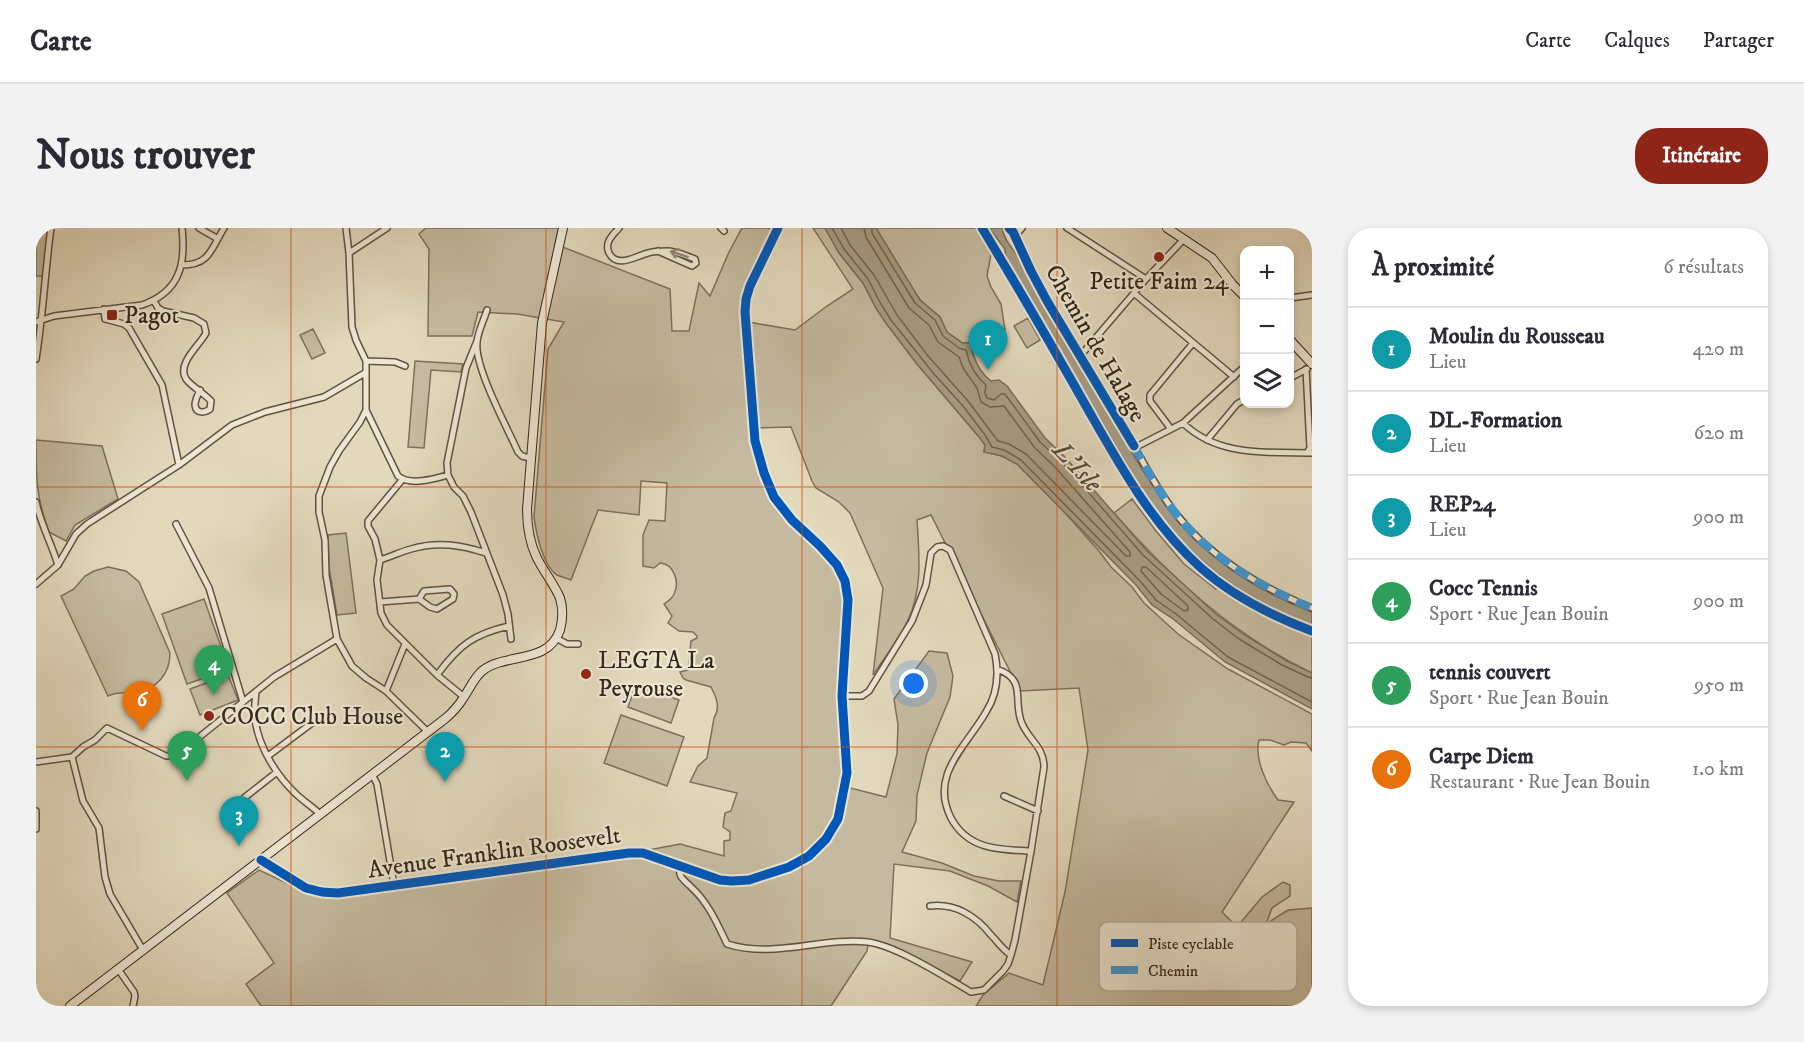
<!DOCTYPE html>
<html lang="fr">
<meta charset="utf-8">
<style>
body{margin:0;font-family:"IM FELL DW Pica",serif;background:#f2f2f3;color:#2b2b33}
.controls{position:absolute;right:18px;top:18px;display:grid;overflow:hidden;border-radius:12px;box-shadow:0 3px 9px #0003}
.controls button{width:54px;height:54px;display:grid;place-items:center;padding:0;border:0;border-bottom:2px solid #e1e1e2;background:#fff;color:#2b2b33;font:30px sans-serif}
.you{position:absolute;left:878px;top:456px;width:21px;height:21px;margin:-15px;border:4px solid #fff;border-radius:50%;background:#1a73e8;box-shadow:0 0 0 9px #1a73e833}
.badge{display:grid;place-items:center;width:39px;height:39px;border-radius:50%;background:#8f2418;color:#fff;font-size:20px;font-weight:700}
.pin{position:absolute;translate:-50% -50px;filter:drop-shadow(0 2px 3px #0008)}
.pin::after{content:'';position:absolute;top:32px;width:21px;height:18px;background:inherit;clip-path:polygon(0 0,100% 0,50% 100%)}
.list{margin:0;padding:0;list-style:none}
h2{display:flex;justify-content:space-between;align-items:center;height:78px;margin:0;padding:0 24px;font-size:26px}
h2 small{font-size:20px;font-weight:400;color:#7c7c81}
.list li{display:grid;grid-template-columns:39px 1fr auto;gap:18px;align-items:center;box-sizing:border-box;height:84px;padding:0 24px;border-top:2px solid #e1e1e2}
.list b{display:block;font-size:22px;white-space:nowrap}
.list p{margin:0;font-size:20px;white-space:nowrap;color:#7c7c81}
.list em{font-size:20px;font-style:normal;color:#7c7c81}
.icon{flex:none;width:33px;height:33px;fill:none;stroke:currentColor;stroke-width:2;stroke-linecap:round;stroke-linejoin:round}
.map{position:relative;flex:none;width:1276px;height:778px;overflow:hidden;border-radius:24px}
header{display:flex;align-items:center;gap:36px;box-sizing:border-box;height:84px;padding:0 30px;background:#fff;border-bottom:2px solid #e1e1e2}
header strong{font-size:28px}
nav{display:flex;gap:33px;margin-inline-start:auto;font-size:21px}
.intro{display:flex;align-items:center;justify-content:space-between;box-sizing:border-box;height:144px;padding:0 36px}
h1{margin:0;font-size:42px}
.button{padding:15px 27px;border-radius:24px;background:#8f2418;color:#fff;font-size:21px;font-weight:700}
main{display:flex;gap:36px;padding:0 36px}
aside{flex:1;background:#fff;border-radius:24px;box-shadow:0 3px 9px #0003}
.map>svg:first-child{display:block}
</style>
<header>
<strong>Carte</strong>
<nav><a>Carte</a><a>Calques</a><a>Partager</a></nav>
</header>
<div class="intro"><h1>Nous trouver</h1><a class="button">Itinéraire</a></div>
<main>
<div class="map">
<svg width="1276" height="778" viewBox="0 0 1276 778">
<rect width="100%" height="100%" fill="#e2d8bc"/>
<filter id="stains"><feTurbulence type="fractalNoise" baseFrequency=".00333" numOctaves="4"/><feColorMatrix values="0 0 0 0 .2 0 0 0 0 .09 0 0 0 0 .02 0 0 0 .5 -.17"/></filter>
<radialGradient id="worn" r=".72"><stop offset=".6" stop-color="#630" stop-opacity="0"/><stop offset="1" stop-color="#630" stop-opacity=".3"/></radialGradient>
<path fill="#c5baa0" stroke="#7d705c" stroke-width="1.5" d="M0 0H12L7 48H0Z
M390 0H523L519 16 634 61 636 103H653L663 55 674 68 693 24 706 0H739L710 59 706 79 716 211 732 266 753 294 783 321 798 339 806 355 809 373 804 434 803 466 806 558 850 569 861 526 862 497 858 471 893 423 911 425 917 448 914 469 891 525 881 567 880 593 866 624 906 635 938 648 963 653H985L981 674 952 658 914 643 858 636 854 710 936 734 924 753 859 719 833 712 831 723 795 778H225L210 756 238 735 191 665 223 642 272 665 290 669 534 637 644 616 688 628V613L694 612V604L687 599 689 585 695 583 701 565 654 554 662 538 671 530 678 490C685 479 680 469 675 459L650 452 647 450 644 444 652 442 655 413 661 410V408L657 404 643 403 632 395 636 388 628 376C632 373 636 371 638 366 644 354 638 336 624 335L618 340 607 338V307L613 292 629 293 631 255 605 253 603 287 562 282 535 352C531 350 525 349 521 347 507 338 500 305 498 289L512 121 528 94 481 86 442 84 436 108H392L393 21 383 6Z
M777 0H789L803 25 827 55 840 80 850 95 881 136 944 210 949 217 948 224 966 228 981 236 1022 277 1063 323 1075 339 1096 359 1108 375 1142 406 1192 441 1276 486V523L1270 515 1255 514 1248 517 1234 512H1223C1218 531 1231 557 1242 572L1258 574 1186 684 1201 699 1226 669 1247 654 1254 657V668L1236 680 1230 696 1252 682 1276 680V778H940L947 767 973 745 1007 757 1029 664 1052 522 1043 460 984 463 895 287 881 292C883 325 887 361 872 392 863 411 849 429 837 447L847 360 814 285 803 274 780 260 776 253 755 199 720 200 712 94 759 102 791 78 817 61Z
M840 0H940L955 26 951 48 955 59 965 76 969 102 967 104 943 109V114L927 115 911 104 904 89 884 72 872 55Z
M992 90 1004 112 991 120 978 98Z
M277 101 289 125 276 131 264 107Z
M379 133 427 136 425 144 395 142 388 220 372 219Z
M0 212 66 218 82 271 39 297 30 313 13 304C0 269 0 249 0 212Z
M1096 271 1120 303 1148 336 1180 361 1182 360 1220 384 1276 408V445C1197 407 1135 350 1078 285Z
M310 305 320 385 301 387 293 339 292 307Z
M72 339 90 343 103 354 134 425C134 446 121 461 100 464 89 466 84 463 72 468L25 368 38 361 49 348 58 343Z
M168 371 193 441 151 456 126 386Z
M192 447 202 472 164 487 154 461Z
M600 457 643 472 635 495 592 479Z
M585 487 648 509 631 558 568 535Z"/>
<path fill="#a79c84" stroke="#796d59" stroke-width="1.5" d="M789 0H840L884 72 904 89 911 104 926 115H934C938 131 943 144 955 153L963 152 971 158 1009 210 1029 229 1111 323 1181 387 1207 406 1249 432 1276 445V481L1189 434 1136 390 1116 377 1100 357 981 236 966 228 948 224 949 217 944 210 881 136 850 95 840 80 827 55 803 25Z
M953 0H966C970 18 979 20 986 36 1012 81 1039 125 1064 170 1122 271 1161 341 1276 384V397C1208 372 1159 335 1115 277L970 33 969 21Z"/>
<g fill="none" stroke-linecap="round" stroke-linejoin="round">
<path stroke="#6e624e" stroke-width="1.5" d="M796 0 808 21 832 51 845 76 855 92 898 146 927 178 949 207 956 219 968 222 985 232 1104 353 1120 372 1140 386 1192 429 1276 474
M805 0 814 17 838 47 861 87 892 128 932 173 962 213 973 216 990 226 1090 328H1094V324L1019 239 999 220 968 178 954 179 945 174 941 160 927 140 923 129 902 114 893 97 873 80 830 9 828 0
M836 0V5L879 75 899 92 907 108 923 120 930 122C933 136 939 148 950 157L949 165 951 170 958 172 965 166H969L1004 214 1025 233 1107 327 1177 391 1203 411 1246 437 1272 449 1276 450
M1106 339H1110L1152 378V382L1148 383 1125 366 1105 343Z"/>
<defs>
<path id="minor" d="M163 0 182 11
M310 0 313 25 316 99 320 112 330 133V182L324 194 303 223 294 239 283 268V284L289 312 290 347 301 411 316 438 330 450 350 463 392 504
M583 0C577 7 568 14 573 25 581 41 600 28 612 25 618 23 625 23 631 23 641 23 650 28 659 31L660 35 656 38 622 23
M685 0 688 3
M1031 0 1110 51
M978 9 986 0
M313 25 351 0
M146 37C174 37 175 21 188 0
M1099 66 1198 149
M1254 70 1276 67
M118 73 122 80 127 83 158 90 168 96 170 105C164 117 140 136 150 151 156 159 168 165 175 173L174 181C169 185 160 186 159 177 159 173 162 166 164 162
M68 81 69 91 88 96 93 100 126 157 143 237
M451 82C448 92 442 103 441 114 438 139 471 199 482 224L486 228 494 230
M0 94 18 88 106 77C144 64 150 36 146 0
M441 113 430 140 411 235 412 247 418 259 427 268 435 284 467 367 472 386 475 411
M1045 127 1110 51 1148 11
M0 131C7 88 9 44 15 0
M330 133 359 134 369 138
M1208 139 1147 195 1102 218H1098C1110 240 1122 262 1137 282 1173 329 1222 358 1276 380
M1270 141 1274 220 1271 225
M1254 150 1271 141
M330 182 362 248C374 258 398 251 412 247
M1147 195C1182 229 1231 224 1276 225
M1135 201 1114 173V167L1157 115
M1171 212 1201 176 1208 172
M366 252 332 293V298L339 311 344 332 341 352 345 385 351 397 401 447 428 469
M0 274C4 294 16 317 22 337
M140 296 173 360 207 474
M344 332C354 329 364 324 375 321 401 313 425 317 450 325
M0 356 22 337 40 306 51 296 143 237 196 197 229 184 288 169 329 145
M414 361 418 366 417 371 401 381 394 379 383 371 388 363Z
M344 374 383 371
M520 410 531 416H542
M401 447C423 417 438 406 473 398
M350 463 369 416
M220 464C219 473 218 483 219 492 223 519 240 547 259 565 267 573 277 579 284 586
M806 468H826L833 463 876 393 890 357 895 325 901 319 907 318 914 322 959 426C963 446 961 467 950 484 930 519 893 547 915 590 932 622 964 622 995 623
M232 528 284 489
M36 529 47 573 63 600 69 649 74 666 107 722
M0 534 36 529 47 519 59 512 71 500 130 528 141 527 238 449 301 411
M336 546 341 556 358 657
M968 568 1002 583
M0 583V601
M207 586 208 570 241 544
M225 632 270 660 286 664 302 665 593 625H607L684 652 696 653 713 652 753 639 773 628 790 611 802 591 811 545 806 468 812 372 809 353 801 337 784 318 756 292 738 269 728 245 719 213 709 84 710 71 714 58 742 0
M644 638C642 649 647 651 654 658 672 674 681 695 691 716 738 731 785 709 832 714 861 718 909 749 935 764L948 762 967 743 972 736 975 727 979 712 995 623 1008 539C1008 518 991 511 985 493 977 470 991 452 961 441
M894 678C919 675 940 688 955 707 962 714 966 721 975 727
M82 741 98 764 99 768 97 778"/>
<path id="secondary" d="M1131 0 1176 30 1197 57 1208 68
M1254 112 1276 136
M34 778 410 490C417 484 423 477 428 469 434 460 438 450 446 443 470 424 512 437 524 402 527 391 527 380 524 370 518 356 508 344 501 330 493 314 491 298 491 281L506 95 527 0"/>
</defs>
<use href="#minor" stroke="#605341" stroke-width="8"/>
<use href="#secondary" stroke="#352718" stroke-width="10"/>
<use href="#minor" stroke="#ece6d3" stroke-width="5"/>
<use href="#secondary" stroke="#ece6d3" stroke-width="8"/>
<path stroke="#3e96d4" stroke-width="8" stroke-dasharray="15 8" stroke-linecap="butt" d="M1098 218C1110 240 1122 262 1137 282 1173 329 1222 358 1276 380"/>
<defs>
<path id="cycleway" d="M946 0C983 61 1019 123 1054 185 1086 241 1117 297 1165 340 1198 369 1236 388 1276 403
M973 0 977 4 995 43 1011 73 1098 218
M225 632 270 660 286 664 302 665 593 625H607L684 652 696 653 713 652 753 639 773 628 790 611 802 591 811 545 806 468 812 372 809 353 801 337 784 318 756 292 738 269 728 245 719 213 709 84 710 71 714 58 742 0"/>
</defs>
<use href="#cycleway" stroke="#ece6d3" stroke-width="13"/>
<use href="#cycleway" stroke="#0057b8" stroke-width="9"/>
</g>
<defs><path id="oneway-shaft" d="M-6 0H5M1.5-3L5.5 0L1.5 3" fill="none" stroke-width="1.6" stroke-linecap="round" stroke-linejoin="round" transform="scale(1.5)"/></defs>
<use stroke="#908676" href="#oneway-shaft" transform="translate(643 26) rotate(-162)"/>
<path fill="none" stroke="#cd520e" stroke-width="1.5" stroke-opacity="0.55" d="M255 0V778M510 0V778M766 0V778M1021 0V778M0 259H1276M0 519H1276"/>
<g fill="#8f2418" stroke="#ece6d3" stroke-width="2">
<circle cx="1123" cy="29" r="6"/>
<rect x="70" y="81" width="12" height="12" rx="3"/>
<circle cx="550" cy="446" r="6"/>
<circle cx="173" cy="488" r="6"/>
</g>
<g text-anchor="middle" stroke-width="4.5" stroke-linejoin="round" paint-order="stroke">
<g font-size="24" fill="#352718" stroke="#ece6d3" text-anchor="start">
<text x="1123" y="61" text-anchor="middle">Petite Faim 24</text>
<text x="88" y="95">Pagot</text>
<text x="562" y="440">LEGTA La<tspan x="562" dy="28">Peyrouse</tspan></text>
<text x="185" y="496">COCC Club House</text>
</g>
<g font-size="24" fill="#352718" stroke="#ece6d3">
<text transform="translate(1060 115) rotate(60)" y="8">Chemin de Halage</text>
<text transform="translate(458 624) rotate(-8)" y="8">Avenue Franklin Roosevelt</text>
</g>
<g font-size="26" font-style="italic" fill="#574a38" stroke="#ece6d3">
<text transform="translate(1042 238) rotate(47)" y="9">L'Isle</text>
</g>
</g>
<rect x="1063" y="694" width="198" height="69" rx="9" fill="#ece6d3" stroke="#b5ad9b" stroke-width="1.5"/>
<rect x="1075" y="711" width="27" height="8" fill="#0057b8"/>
<rect x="1075" y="738" width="27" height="8" fill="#3e96d4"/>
<g font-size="16" fill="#352718">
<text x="1112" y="721">Piste cyclable</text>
<text x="1112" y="748">Chemin</text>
</g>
<rect width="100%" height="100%" filter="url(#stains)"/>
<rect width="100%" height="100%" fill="url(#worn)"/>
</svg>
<div class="controls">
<button>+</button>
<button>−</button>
<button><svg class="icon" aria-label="layers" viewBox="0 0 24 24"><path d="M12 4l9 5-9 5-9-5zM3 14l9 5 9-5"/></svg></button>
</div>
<div class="you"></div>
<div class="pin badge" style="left:952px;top:142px;background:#0f9aa8">1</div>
<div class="pin badge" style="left:409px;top:554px;background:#0f9aa8">2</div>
<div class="pin badge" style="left:203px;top:618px;background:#0f9aa8">3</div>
<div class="pin badge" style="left:178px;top:467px;background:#2e9e5b">4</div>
<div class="pin badge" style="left:151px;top:553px;background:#2e9e5b">5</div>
<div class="pin badge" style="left:106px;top:503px;background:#e8710a">6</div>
</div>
<aside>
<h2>À proximité<small>6 résultats</small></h2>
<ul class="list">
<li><span class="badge" style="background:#0f9aa8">1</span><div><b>Moulin du Rousseau</b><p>Lieu</p></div><em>420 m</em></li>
<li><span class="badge" style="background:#0f9aa8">2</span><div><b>DL-Formation</b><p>Lieu</p></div><em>620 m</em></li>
<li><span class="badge" style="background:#0f9aa8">3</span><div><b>REP24</b><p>Lieu</p></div><em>900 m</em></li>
<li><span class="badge" style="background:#2e9e5b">4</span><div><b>Cocc Tennis</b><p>Sport · Rue Jean Bouin</p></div><em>900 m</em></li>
<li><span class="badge" style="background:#2e9e5b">5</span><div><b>tennis couvert</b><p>Sport · Rue Jean Bouin</p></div><em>950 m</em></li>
<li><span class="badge" style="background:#e8710a">6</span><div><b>Carpe Diem</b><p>Restaurant · Rue Jean Bouin</p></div><em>1.0 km</em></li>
</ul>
</aside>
</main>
